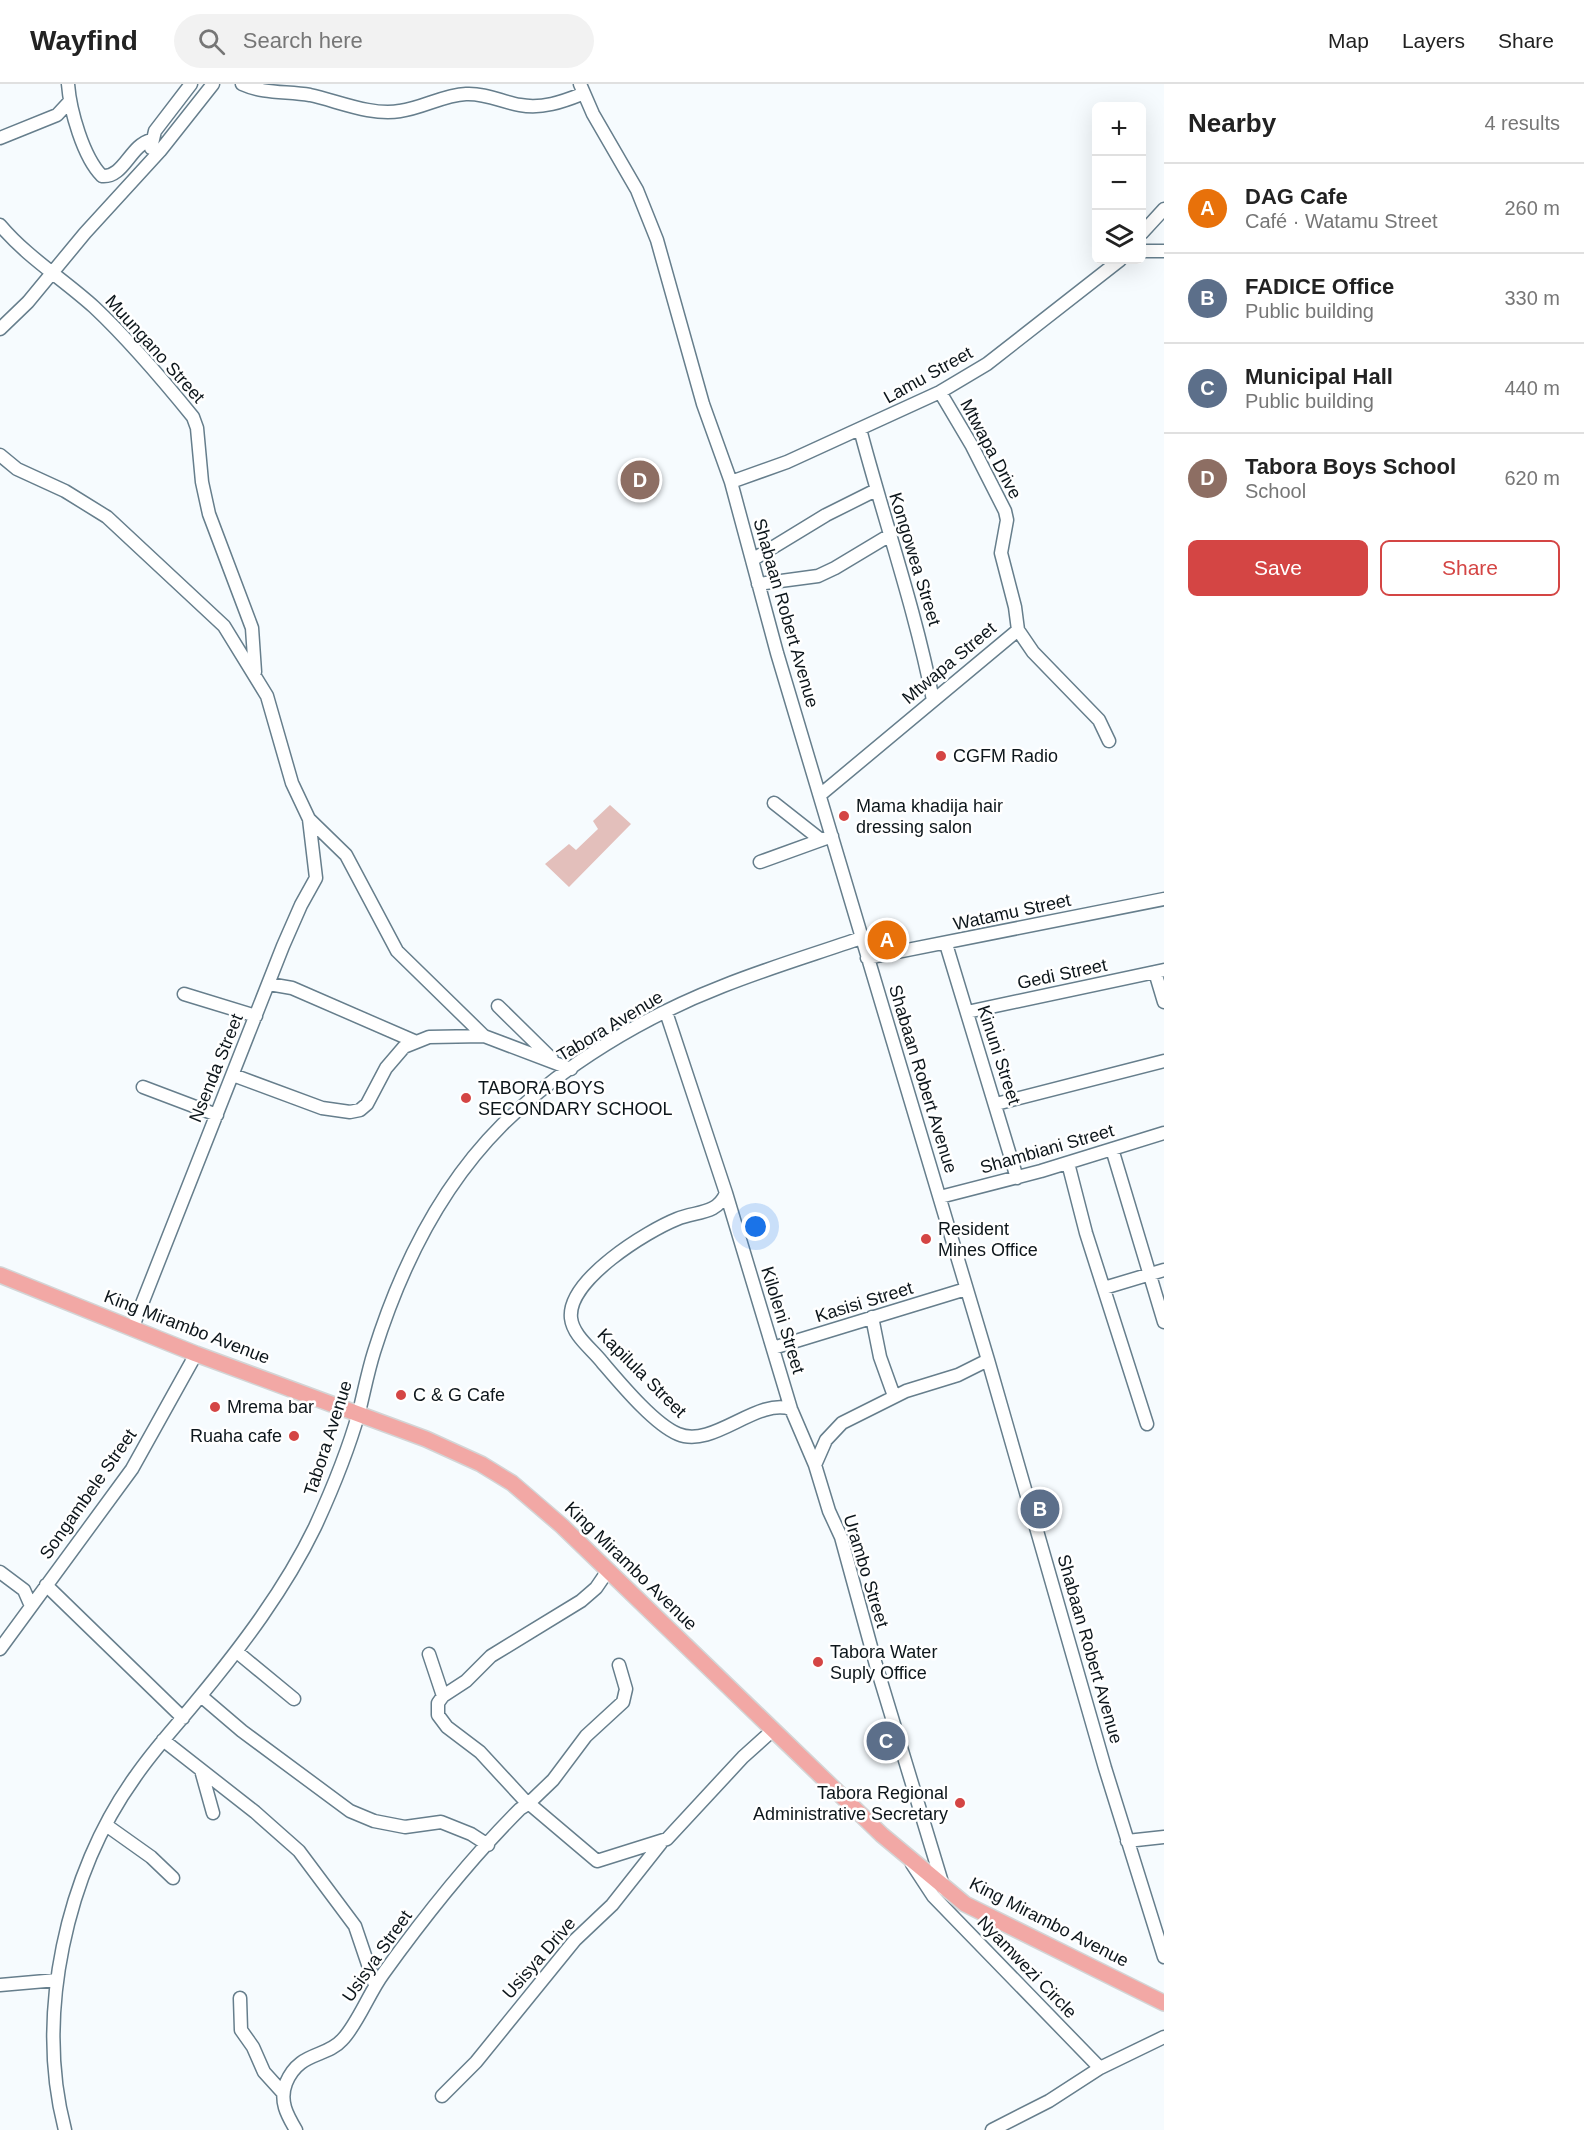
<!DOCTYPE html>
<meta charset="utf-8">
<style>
body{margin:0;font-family:Arial,sans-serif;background:#f2f2f2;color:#222}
.controls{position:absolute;right:18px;top:18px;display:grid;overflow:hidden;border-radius:9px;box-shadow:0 6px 24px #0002}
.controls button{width:54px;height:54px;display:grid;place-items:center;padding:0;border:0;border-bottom:2px solid #e0e0e0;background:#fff;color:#222;font:30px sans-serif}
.you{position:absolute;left:756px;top:1143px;width:21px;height:21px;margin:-15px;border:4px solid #fff;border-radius:50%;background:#1a73e8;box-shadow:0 0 0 9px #1a73e833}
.badge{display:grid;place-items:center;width:39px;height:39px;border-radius:50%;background:#d44544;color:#fff;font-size:20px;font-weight:700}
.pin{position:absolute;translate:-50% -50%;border:3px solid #fff;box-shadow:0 2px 6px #0006}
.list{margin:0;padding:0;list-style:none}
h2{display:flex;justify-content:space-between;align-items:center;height:78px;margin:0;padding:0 24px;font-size:26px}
h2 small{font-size:20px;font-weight:400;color:#767676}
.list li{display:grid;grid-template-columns:39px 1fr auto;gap:18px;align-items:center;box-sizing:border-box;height:90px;padding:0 24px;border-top:2px solid #e0e0e0}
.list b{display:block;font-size:22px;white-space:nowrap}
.list p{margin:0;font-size:20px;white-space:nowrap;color:#767676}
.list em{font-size:20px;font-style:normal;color:#767676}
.actions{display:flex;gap:12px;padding:18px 24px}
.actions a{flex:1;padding:14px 0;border:2px solid #d44544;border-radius:9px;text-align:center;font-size:21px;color:#d44544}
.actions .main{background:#d44544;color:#fff}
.icon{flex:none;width:33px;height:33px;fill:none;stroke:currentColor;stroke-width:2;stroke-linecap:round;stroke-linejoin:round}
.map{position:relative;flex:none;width:1164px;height:2046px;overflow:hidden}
header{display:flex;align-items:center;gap:36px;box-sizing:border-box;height:84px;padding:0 30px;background:#fff;border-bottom:2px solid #e0e0e0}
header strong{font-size:28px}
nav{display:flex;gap:33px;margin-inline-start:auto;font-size:21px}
.search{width:420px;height:54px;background:#f2f2f2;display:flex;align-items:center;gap:15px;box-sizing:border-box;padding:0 21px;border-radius:33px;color:#767676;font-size:22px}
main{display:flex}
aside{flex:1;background:#fff}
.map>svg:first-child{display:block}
</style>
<header>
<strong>Wayfind</strong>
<div class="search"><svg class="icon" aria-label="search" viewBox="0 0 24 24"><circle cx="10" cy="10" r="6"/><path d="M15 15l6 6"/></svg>Search here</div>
<nav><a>Map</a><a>Layers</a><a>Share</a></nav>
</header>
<main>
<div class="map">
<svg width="1164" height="2046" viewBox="0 0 1164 2046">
<rect width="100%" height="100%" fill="#f6fbfe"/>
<path fill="#e3bfbb" d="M610 721 631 740 569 803 545 780 569 760 576 766 598 745 593 737Z"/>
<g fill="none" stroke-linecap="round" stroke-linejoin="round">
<defs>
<path id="minor" d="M68 0C70 26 83 73 102 92 124 94 130 61 151 56
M242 0C264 10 287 7 310 11 338 17 371 32 400 27 423 24 443 11 466 10 486 9 502 18 520 21 542 25 562 18 582 10
M580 0 593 30 637 106 657 156 703 320 731 398 777 569 988 1276 1105 1684 1164 1873
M0 54 57 31 70 17
M151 64 155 47 191 0
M0 141C27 173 63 195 94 223 128 255 163 296 193 333L197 344 202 398 209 430 252 544 255 588
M1142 149 1164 125
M1142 167H1164
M0 245 28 218 85 149 160 67 213 0
M940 308 972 362 1005 427 1007 436 1001 469 1015 523 1018 546 1033 568 1099 636 1109 657
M860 345C884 436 915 524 933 616
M0 371 17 385 65 407 107 433 224 542 267 612 292 699 309 735 346 771 397 867 484 952
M731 398 787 378 940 308 987 280 1120 176
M752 476 826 431 876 406
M758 500 818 492 835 484 890 451
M820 711 1018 546
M774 719 821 756
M760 778 832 752
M946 860 1017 1094
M867 874 1164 815
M1155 888 1164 918
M269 900 292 904 414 957
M184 910 256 932
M498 922 552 975
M666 928 726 1109 791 1325 815 1381
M967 928 1164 886
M233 991 322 1024 350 1028 360 1026 367 1020 386 984 404 963 429 953 484 952 571 985
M143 1003 217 1031
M996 1020 1164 977
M1112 1065 1164 1238
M1068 1079 1086 1149 1147 1340
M726 1109C717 1131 696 1127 677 1135 647 1147 567 1196 571 1234 573 1252 592 1265 602 1278 620 1299 654 1340 678 1350 713 1365 757 1313 791 1325
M940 1113 1041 1087 1164 1049
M1104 1204 1164 1186
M872 1233 880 1273 894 1312
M132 1245 283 862 301 821 316 794 309 735
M773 1264 966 1205
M0 1488 24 1506 31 1522
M607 1488 596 1504 581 1517 491 1572 466 1597 443 1612 438 1619V1631L447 1643 480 1668 528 1720 553 1696 586 1652 623 1618 626 1605 619 1581
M46 1501 183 1634
M0 1565 132 1385 196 1270
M237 1568 294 1615
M429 1570 443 1612
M201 1612 242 1647 350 1727 374 1737 405 1743 441 1738 471 1750 488 1761
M163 1656 255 1728 299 1767 355 1842 375 1901
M201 1686 213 1729
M106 1741 151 1773 173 1794
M1127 1757 1164 1753
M912 1780 933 1812 1100 1984
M944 1805 876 1581 841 1453 829 1427 815 1381 826 1356 842 1339 906 1307 958 1291 988 1276
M0 1901 57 1896
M240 1914 241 1946 253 1963 264 1988 283 2009
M442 2012 476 1978 575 1856 612 1821 661 1759
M65 2046C35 1931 66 1789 135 1693 154 1665 177 1641 198 1615 242 1562 285 1505 315 1443 332 1406 348 1367 359 1328 364 1308 368 1287 374 1268 400 1185 440 1103 502 1041 563 981 643 933 723 902 768 884 815 870 861 854
M296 2046C287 2031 279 2017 286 1999 299 1967 326 1974 342 1956 357 1941 369 1909 383 1890 424 1833 470 1775 520 1725L528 1720 532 1722 597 1777 667 1755 743 1673 773 1646
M992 2046 1049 2017 1100 1984 1164 1953"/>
<path id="major" d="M0 1191 196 1270 426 1355 481 1380 512 1399 562 1442 882 1751 965 1820 1164 1919"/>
</defs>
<use href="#minor" stroke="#667e8c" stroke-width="15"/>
<use href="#major" stroke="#d3d5d6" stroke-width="18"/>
<use href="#minor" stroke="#fff" stroke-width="12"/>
<use href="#major" stroke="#f2a8a5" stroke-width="15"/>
</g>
<g fill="#d44544" stroke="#fff" stroke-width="2">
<circle cx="941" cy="672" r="6"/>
<circle cx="844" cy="732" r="6"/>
<circle cx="466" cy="1014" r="6"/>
<circle cx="926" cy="1155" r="6"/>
<circle cx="401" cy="1311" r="6"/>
<circle cx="215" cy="1323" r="6"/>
<circle cx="294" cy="1352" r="6"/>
<circle cx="818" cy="1578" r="6"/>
<circle cx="960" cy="1719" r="6"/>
</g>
<g text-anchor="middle" stroke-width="5" stroke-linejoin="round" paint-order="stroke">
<g font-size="18" fill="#0d161b" stroke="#fff">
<text transform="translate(155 265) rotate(48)" y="6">Muungano Street</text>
<text transform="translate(928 291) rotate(-29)" y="6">Lamu Street</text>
<text transform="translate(991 365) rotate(62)" y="6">Mtwapa Drive</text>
<text transform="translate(915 475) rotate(73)" y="6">Kongowea Street</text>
<text transform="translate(786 529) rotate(74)" y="6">Shabaan Robert Avenue</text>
<text transform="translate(949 579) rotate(-40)" y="6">Mtwapa Street</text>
<text transform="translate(1012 828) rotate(-12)" y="6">Watamu Street</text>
<text transform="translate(1062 890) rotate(-12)" y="6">Gedi Street</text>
<text transform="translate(610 942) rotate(-31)" y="6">Tabora Avenue</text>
<text transform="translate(999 971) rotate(72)" y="6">Kinuni Street</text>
<text transform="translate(216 984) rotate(-68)" y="6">Nsenda Street</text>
<text transform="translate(923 995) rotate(73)" y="6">Shabaan Robert Avenue</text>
<text transform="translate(1047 1065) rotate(-16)" y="6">Shambiani Street</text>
<text transform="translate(864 1218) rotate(-17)" y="6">Kasisi Street</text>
<text transform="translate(783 1236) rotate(73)" y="6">Kiloleni Street</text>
<text transform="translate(187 1243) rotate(21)" y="6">King Mirambo Avenue</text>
<text transform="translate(642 1289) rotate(45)" y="6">Kapilula Street</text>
<text transform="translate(328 1354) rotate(-72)" y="6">Tabora Avenue</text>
<text transform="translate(88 1410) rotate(-55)" y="6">Songambele Street</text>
<text transform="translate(631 1482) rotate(44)" y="6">King Mirambo Avenue</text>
<text transform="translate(866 1487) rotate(73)" y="6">Urambo Street</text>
<text transform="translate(1090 1565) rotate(74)" y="6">Shabaan Robert Avenue</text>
<text transform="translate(1049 1838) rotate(27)" y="6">King Mirambo Avenue</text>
<text transform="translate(377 1872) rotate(-55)" y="6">Usisya Street</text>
<text transform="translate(539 1874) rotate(-49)" y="6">Usisya Drive</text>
<text transform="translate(1027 1883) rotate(46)" y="6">Nyamwezi Circle</text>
</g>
<g font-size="18" fill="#0d161b" stroke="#fff" text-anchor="start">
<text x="953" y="678">CGFM Radio</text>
<text x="856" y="728">Mama khadija hair<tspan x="856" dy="21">dressing salon</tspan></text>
<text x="478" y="1010">TABORA BOYS<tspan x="478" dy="21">SECONDARY SCHOOL</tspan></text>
<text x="938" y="1151">Resident<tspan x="938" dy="21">Mines Office</tspan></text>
<text x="413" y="1317">C &amp; G Cafe</text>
<text x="227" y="1329">Mrema bar</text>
<text x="282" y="1358" text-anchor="end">Ruaha cafe</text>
<text x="830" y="1574">Tabora Water<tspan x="830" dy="21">Suply Office</tspan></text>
<text x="948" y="1715" text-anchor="end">Tabora Regional<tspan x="948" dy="21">Administrative Secretary</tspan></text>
</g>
</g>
</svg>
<div class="controls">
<button>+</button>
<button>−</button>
<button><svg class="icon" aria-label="layers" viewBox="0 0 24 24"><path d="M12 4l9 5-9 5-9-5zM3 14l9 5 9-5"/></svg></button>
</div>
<div class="you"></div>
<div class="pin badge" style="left:887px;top:856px;background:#e8710a">A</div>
<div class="pin badge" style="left:1040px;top:1425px;background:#5c6f8a">B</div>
<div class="pin badge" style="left:886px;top:1657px;background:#5c6f8a">C</div>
<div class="pin badge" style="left:640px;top:396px;background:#8d6e63">D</div>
</div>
<aside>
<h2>Nearby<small>4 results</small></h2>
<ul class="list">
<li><span class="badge" style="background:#e8710a">A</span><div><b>DAG Cafe</b><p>Café · Watamu Street</p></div><em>260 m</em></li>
<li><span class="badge" style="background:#5c6f8a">B</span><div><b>FADICE Office</b><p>Public building</p></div><em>330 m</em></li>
<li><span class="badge" style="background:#5c6f8a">C</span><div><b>Municipal Hall</b><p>Public building</p></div><em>440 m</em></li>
<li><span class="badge" style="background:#8d6e63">D</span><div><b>Tabora Boys School</b><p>School</p></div><em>620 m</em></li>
</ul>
<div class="actions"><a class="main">Save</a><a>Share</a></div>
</aside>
</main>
